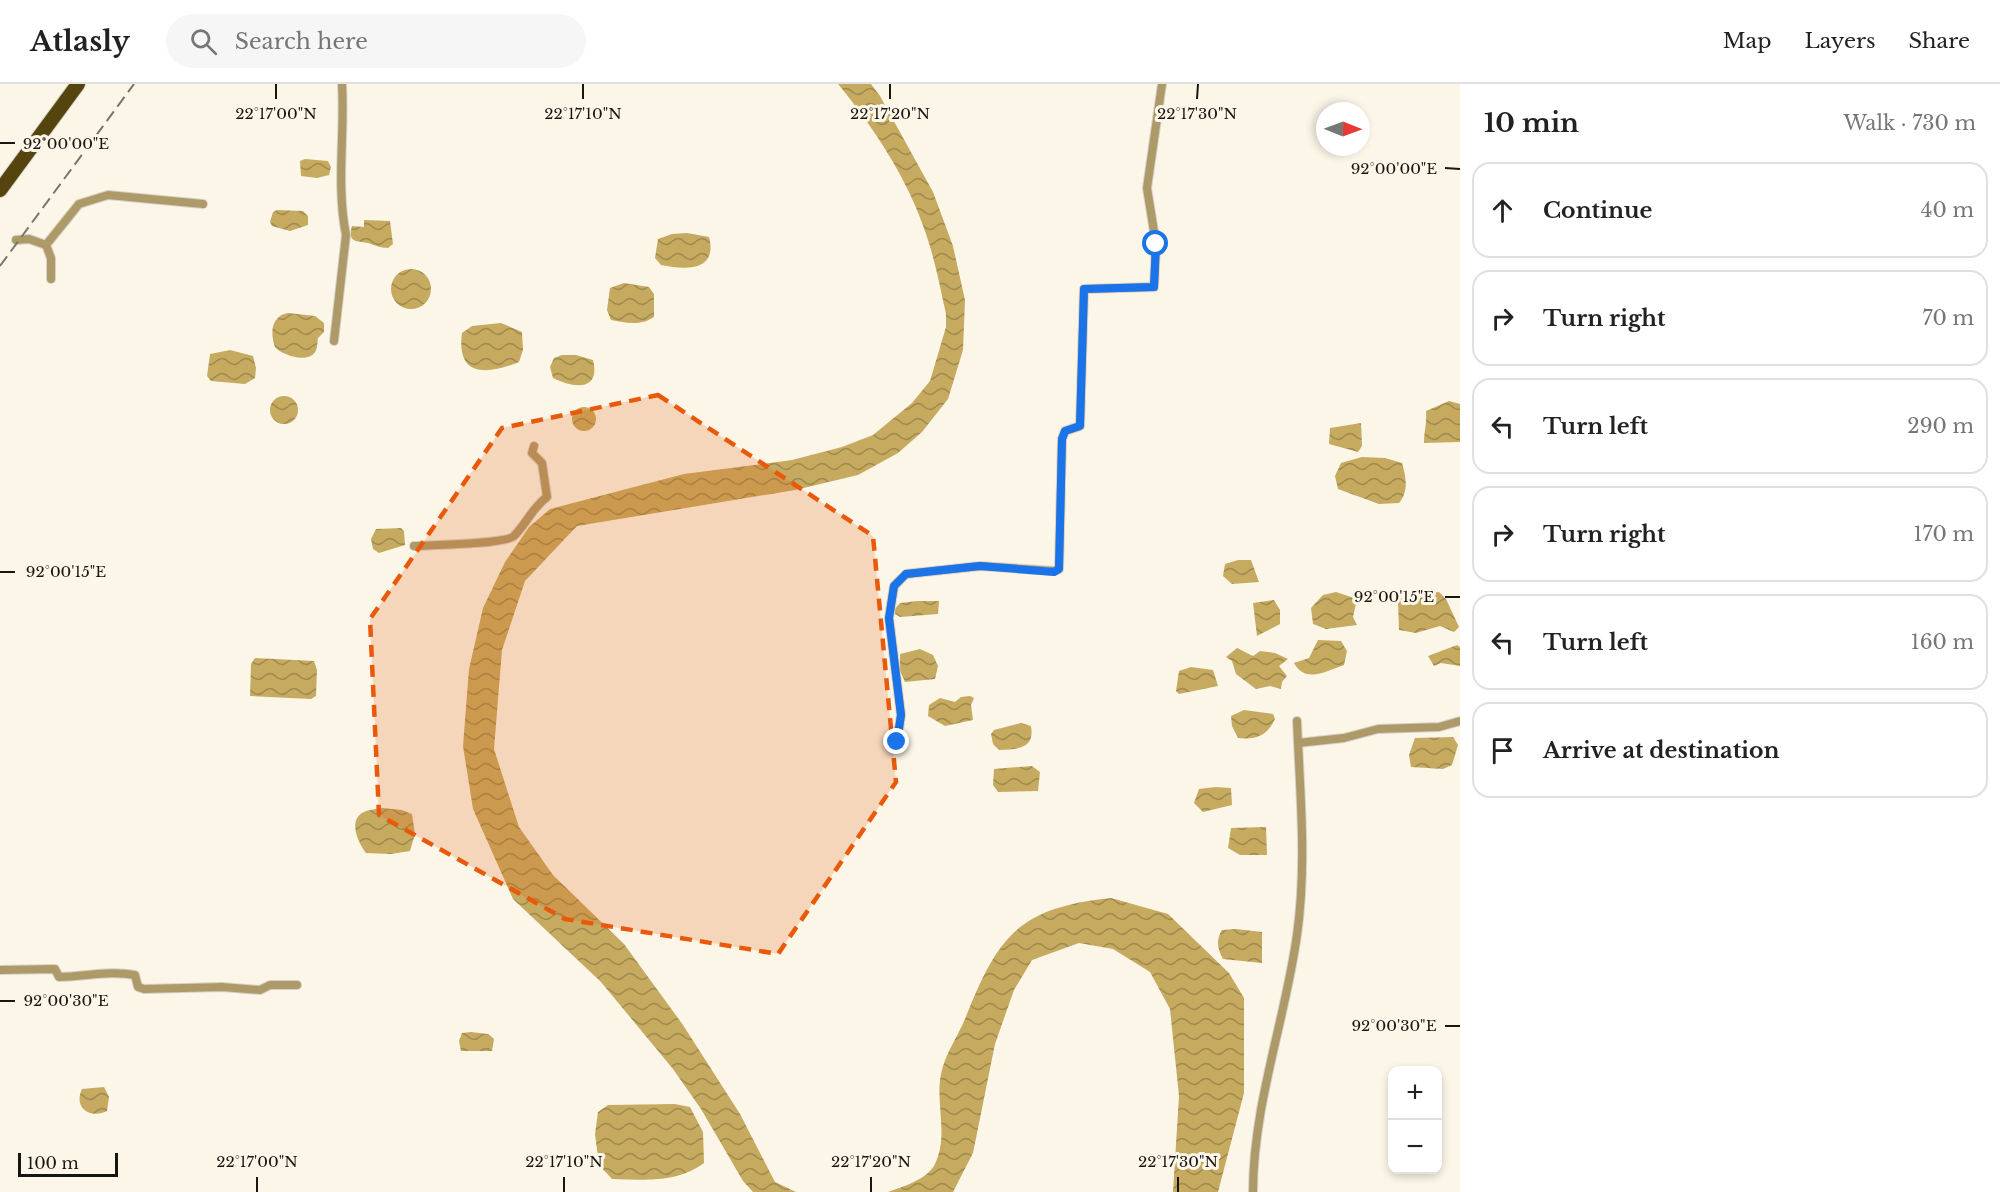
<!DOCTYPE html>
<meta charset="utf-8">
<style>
body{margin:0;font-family:"Libre Baskerville",serif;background:#f6f6f6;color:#222}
.controls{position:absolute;right:18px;bottom:18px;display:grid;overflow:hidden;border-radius:12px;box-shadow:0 3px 9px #0003}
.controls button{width:54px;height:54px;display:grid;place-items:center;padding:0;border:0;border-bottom:2px solid #e0e0e0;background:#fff;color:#222;font:30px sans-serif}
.compass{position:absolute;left:1316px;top:18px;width:54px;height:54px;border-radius:50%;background:#fff;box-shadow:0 3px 9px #0003;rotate:91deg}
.scale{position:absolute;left:18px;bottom:15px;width:100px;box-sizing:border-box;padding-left:6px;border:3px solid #181611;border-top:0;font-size:16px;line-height:21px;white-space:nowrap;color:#181611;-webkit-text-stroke:4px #fbf6e8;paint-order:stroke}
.stop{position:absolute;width:18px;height:18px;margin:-14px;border:4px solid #1a73e8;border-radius:50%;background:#fff}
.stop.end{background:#1a73e8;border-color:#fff;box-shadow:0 2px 6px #0008}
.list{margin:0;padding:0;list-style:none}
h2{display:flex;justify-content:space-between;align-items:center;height:78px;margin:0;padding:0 24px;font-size:26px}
h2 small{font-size:20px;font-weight:400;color:#767676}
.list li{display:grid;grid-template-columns:39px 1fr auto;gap:18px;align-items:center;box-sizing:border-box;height:96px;margin:0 12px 12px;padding:0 12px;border:2px solid #e0e0e0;border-radius:18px}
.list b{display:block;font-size:22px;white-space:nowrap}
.list em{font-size:20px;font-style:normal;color:#767676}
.icon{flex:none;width:33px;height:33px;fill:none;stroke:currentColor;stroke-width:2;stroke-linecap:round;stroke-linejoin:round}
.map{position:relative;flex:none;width:1460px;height:1108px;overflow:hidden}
header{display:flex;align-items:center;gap:36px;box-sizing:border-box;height:84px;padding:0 30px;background:#fff;border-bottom:2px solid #e0e0e0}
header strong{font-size:28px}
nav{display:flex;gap:33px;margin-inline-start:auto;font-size:21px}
.search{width:420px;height:54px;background:#f6f6f6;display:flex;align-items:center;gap:15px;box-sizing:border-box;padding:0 21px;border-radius:33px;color:#767676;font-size:22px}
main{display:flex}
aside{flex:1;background:#fff}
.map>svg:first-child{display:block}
</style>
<header>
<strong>Atlasly</strong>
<div class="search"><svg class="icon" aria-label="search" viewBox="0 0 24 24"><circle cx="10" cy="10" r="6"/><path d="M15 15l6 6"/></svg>Search here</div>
<nav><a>Map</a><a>Layers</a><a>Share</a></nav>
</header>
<main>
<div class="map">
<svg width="1460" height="1108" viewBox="0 0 1460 1108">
<defs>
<pattern id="water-waves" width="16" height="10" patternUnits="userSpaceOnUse" patternTransform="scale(1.5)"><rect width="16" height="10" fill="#c5aa60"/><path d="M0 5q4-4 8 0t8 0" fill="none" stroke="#9f894e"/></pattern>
</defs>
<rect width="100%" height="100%" fill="#fbf6e8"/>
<path fill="url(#water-waves)" d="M838 0H871L880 12 933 108 953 162 965 216 963 266 948 315 922 348 898 369 858 391 795 406 577 442 525 497 502 566 494 665 519 743 553 791 624 860 683 941 740 1030 775 1098 796 1108H753L743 1097 701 1025 673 985 601 898 513 815 473 725 463 662 469 585 483 524 505 478 529 443 550 425 684 390 792 376 842 363 873 351 912 319 930 297 946 243V230C940 203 935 176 926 150 908 95 874 44 838 0Z
M305 75 328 77 331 83 329 91 317 94 301 92 300 77Z
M277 126 303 127 308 132V141L290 147 272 142 270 138 273 128Z
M364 136 390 137 393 160 388 164C380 164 375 161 368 159 357 157 347 159 352 142L364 143Z
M687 149 709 153C718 188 685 186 661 181L655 174 658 155 672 150Z
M391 205a20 20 0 1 1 40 0a20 20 0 1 1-40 0Z
M624 199 649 203 654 210V233C641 242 626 239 611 236L607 226 610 204Z
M288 229 315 232 324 239V248L318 254C317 258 318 264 315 268 307 280 282 271 275 263 270 249 271 232 288 229Z
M501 239 522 248 523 266 519 278C487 291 456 293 462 249L472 242Z
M230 266 253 272 256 284 255 294 245 300 211 297 207 292 210 270Z
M562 271H576L593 276C601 308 573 304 553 294L550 283 554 274Z
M270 326a14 14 0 1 1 28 0a14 14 0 1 1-28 0Z
M1449 317 1460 320V358L1424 359C1424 347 1427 339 1426 327Z
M572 335a12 12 0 1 1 24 0a12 12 0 1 1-24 0Z
M1361 339 1362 362 1358 368 1329 360 1330 344Z
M1362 373 1385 374 1402 379C1406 393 1409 407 1399 419L1379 420 1338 405 1335 392 1341 379Z
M401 444 404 447 405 461 379 469 373 465 371 455 376 445Z
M1238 476H1251L1259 498 1232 500 1223 492 1225 480Z
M1336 508 1357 515 1353 533 1357 541 1326 545 1313 540 1311 524 1323 511Z
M1439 508 1446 515 1459 543 1454 548 1440 542 1416 549 1399 546 1398 517 1409 509 1419 515 1427 509Z
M1274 516 1280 526V540L1257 552 1253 519Z
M917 517H939L938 530 900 533 895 530 894 526 900 519Z
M1318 556 1341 557 1347 567 1344 581C1326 587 1306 600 1294 579L1309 574Z
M1457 561 1460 563V582L1441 579 1434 582 1428 572Z
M1237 564 1253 572 1260 567 1275 569 1288 575 1279 582 1287 592 1282 598 1281 605 1270 602 1256 605 1236 590 1232 577 1226 573Z
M920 565 933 571 938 582 935 595 905 598 900 587V570Z
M255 574 314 577 317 586 316 612 311 615 250 612 251 580Z
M1191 583 1213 586 1218 602 1179 610 1176 607 1179 587Z
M970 612 974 614 971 621 973 636 945 642 928 632 929 621 940 614 955 618 961 613Z
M1244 626 1273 630 1275 635C1267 652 1256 656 1238 654L1232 642 1231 632Z
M1021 639 1031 642C1035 665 1018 665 999 666L993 660 991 650 994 646Z
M1453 653 1458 661 1452 681 1443 685 1411 683 1409 671 1415 654Z
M1032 682 1040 688 1038 707 998 708 993 701 994 685Z
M1215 703 1231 704 1232 721 1203 728 1194 719 1199 705Z
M382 724 402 726 412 730 415 750 410 767 391 770 366 769C359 760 348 738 362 729 367 726 376 725 382 724Z
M1266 743 1267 771H1240L1228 764 1231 744Z
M1111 814 1168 830 1229 889 1244 914V1009L1218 1108H1173L1179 1012 1170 925 1150 888 1113 865 1079 859 1032 876 1014 906 995 960 973 1069 953 1108H888C902 1103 928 1095 935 1080 949 1051 935 1020 941 990 945 970 957 954 965 935 998 852 1018 824 1111 814Z
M1236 845 1262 848V879L1223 875C1217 864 1216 856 1222 846Z
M471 948 488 950 494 955 492 967H461L459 957 462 949Z
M104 1003 109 1013 107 1027C90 1035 73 1024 82 1005Z
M675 1020 690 1023 703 1048 704 1079C677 1099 644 1096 612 1095L599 1081 595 1050 598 1028 608 1021Z"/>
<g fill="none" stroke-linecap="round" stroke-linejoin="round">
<defs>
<path id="minor" d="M16 156 29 155 46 161 79 120 108 111 203 120
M46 161 51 174V195
M334 257 346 151C336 101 345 51 342 0
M414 462C430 461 506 460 514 452 527 439 532 424 547 413L542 379 532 369 534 362
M1298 659 1344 654 1378 645 1439 643 1460 637
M892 663 897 658 901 631 889 534 894 502 906 490 980 482 1054 487 1059 485 1062 355 1065 347 1080 342 1084 205 1154 203 1156 160 1147 104 1162 0
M0 886 55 885 59 893C85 893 108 886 135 891L138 903 144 905 222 903 260 906 270 901H297
M1253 1108C1253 1021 1285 937 1297 851 1307 780 1300 709 1297 637"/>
<path id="trunk" d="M0 106 78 0"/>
</defs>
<use href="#minor" stroke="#d7d2c6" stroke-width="10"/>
<use href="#trunk" stroke="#d7d2c6" stroke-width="16"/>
<use href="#minor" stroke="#ae9a68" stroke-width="8"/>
<use href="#trunk" stroke="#56440f" stroke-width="14"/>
<path stroke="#78756c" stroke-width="2" stroke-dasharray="12 6" stroke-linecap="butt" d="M0 182 134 0"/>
</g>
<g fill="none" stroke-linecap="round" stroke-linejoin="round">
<path stroke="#1a73e8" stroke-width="8" d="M897 658 901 631 889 534 894 502 906 490 980 482 1054 488 1059 485 1062 355 1065 347 1080 342 1084 205 1154 203 1156 160"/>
</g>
<path fill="#e8590c" fill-opacity="0.2" stroke="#e8590c" stroke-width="4.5" stroke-dasharray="12 8" stroke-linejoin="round" d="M658 311 873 452 896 698 778 870 565 835 379 731 370 535 502 344Z"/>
<path fill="none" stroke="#181611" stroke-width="2" d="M276 15V0M583 15V0M890 15V0M1197 15 1198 0M0 59H15M1445 84 1460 85M0 488H15M1445 513H1460M0 917H15M1445 942H1460M257 1108V1093M564 1108V1093M871 1108V1093M1178 1108V1093"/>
<g font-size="15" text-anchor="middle" fill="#181611" stroke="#fbf6e8" stroke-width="6" stroke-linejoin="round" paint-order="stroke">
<text x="276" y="35">22°17'00"N</text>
<text x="583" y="35">22°17'10"N</text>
<text x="890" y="35">22°17'20"N</text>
<text x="1197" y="35">22°17'30"N</text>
<text x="66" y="65">92°00'00"E</text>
<text x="1394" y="90">92°00'00"E</text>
<text x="66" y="493">92°00'15"E</text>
<text x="1394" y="518">92°00'15"E</text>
<text x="66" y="922">92°00'30"E</text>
<text x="1394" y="947">92°00'30"E</text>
<text x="257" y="1083">22°17'00"N</text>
<text x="564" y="1083">22°17'10"N</text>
<text x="871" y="1083">22°17'20"N</text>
<text x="1178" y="1083">22°17'30"N</text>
</g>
</svg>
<div class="controls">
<button>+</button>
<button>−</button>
</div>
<svg class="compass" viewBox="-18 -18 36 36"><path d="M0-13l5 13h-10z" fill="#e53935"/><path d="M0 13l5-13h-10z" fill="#767676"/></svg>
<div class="scale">100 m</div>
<div class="stop" style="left:1156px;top:160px"></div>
<div class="stop end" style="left:897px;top:658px"></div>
</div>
<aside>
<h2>10 min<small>Walk · 730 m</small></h2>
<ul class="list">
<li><svg class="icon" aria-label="ahead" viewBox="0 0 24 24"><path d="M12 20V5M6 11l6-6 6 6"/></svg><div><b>Continue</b></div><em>40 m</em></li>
<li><svg class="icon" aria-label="right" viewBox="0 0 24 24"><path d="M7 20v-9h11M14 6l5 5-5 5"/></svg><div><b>Turn right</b></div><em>70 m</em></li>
<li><svg class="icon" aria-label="left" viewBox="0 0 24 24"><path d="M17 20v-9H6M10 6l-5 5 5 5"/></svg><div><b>Turn left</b></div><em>290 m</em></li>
<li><svg class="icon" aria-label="right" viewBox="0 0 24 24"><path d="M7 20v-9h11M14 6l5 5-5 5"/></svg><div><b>Turn right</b></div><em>170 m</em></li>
<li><svg class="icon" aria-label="left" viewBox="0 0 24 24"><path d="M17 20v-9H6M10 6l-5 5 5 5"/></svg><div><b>Turn left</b></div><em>160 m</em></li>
<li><svg class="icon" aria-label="arrive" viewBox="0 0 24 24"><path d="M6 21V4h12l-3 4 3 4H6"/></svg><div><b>Arrive at destination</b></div></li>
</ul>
</aside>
</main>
